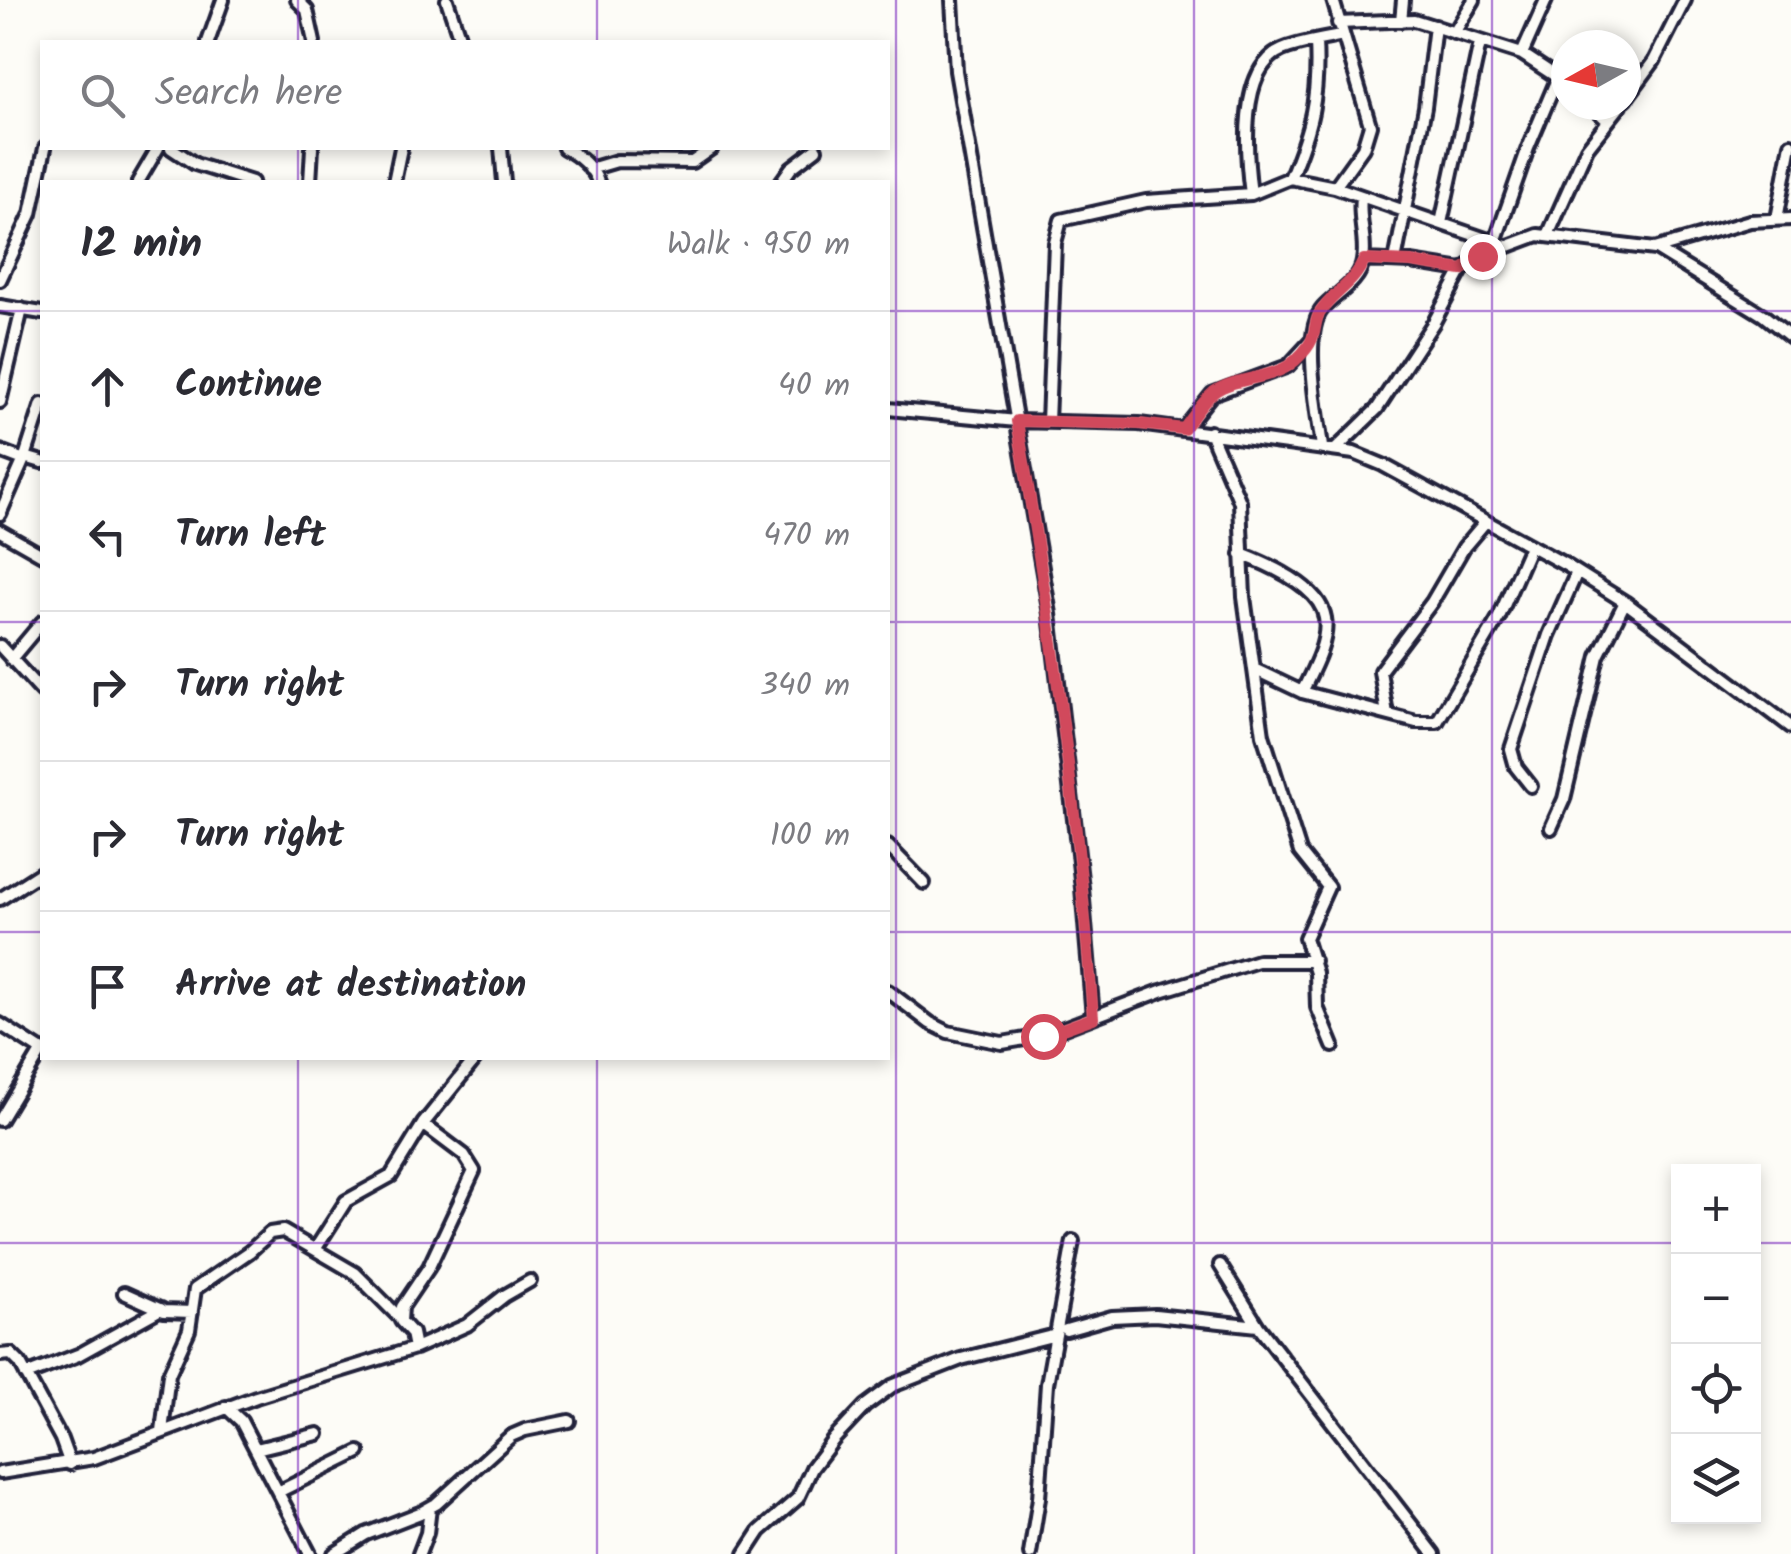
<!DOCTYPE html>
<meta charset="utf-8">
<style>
body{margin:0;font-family:Kalam,sans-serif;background:#f2f2f3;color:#2b2b33}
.controls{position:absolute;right:30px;bottom:30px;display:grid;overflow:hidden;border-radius:0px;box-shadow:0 5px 15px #0003}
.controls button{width:90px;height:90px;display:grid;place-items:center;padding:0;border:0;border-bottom:2px solid #e1e1e2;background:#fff;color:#2b2b33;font:50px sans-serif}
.compass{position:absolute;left:1551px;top:30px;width:90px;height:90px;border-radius:50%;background:#fff;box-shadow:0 5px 15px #0003;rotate:262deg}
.stop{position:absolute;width:30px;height:30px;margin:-22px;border:8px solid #d1495b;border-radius:50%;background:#fff}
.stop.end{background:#d1495b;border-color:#fff;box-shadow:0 2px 10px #0008}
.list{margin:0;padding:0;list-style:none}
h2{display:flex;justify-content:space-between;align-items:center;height:130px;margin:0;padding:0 40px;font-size:42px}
h2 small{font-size:32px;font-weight:400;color:#7c7c81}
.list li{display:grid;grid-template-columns:65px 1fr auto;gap:30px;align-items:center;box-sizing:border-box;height:150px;padding:0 40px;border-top:2px solid #e1e1e2}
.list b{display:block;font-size:38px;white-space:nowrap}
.list em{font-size:32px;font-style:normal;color:#7c7c81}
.icon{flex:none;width:55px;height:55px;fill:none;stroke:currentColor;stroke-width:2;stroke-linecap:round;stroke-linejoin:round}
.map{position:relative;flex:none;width:1791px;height:1554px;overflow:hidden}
.search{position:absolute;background:#fff;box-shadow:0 5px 15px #0003;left:40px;top:40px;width:850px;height:110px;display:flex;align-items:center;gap:25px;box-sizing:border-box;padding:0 35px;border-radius:0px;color:#7c7c81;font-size:38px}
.panel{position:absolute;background:#fff;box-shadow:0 5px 15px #0003;left:40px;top:180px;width:850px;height:880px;border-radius:0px}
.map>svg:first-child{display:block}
</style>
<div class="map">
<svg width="1791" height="1554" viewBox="0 0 1791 1554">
<rect width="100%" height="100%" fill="#fdfcf7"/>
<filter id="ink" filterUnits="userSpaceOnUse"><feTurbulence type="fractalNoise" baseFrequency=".01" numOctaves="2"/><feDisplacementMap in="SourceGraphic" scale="20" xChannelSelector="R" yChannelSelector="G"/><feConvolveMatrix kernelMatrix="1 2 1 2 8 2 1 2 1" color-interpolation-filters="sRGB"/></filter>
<g filter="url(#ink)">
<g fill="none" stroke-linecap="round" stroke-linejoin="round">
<defs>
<path id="minor" d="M297 0 307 10 314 42
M447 0 461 42
M952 0 956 71 1050 614 1082 888 1093 1017
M1333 0 1370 125 1363 148 1335 187
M1401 21 1403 0
M1338 23 1414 20 1522 54 1566 83
M1454 33 1474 0
M208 42 223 0
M1522 54 1546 0
M1626 99 1654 61 1685 0
M1591 105 1607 120
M171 148 195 164 252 182
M501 148 504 182
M564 148C578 155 593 167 598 182
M590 169 617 161 692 162 712 148
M1290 178C1311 128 1319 97 1316 42
M138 182 158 148
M310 182 312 148
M394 182 401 148
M781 182 791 168 816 149
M1251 194C1246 156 1238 69 1282 50 1301 42 1323 40 1343 35
M1777 219 1791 144
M1441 223 1480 43
M1548 235 1587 148 1621 105
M1495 242 1528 148 1558 77
M1656 249 1763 315 1791 337
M1364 260 1411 262 1462 270
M1395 261 1425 107 1435 26
M0 280 31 214 45 148
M0 306 42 313
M0 402 22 309
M888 409 1017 421 1139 424 1354 453 1383 465 1566 565 1625 602 1791 727
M1048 422 1055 243 1061 220 1146 201 1251 194 1290 178 1335 187 1506 246
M1184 429 1212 394 1288 366 1313 339
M1210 432 1240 502 1244 597 1263 735 1300 852 1328 887 1305 938 1316 973 1317 1007 1333 1046
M1322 447C1318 415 1301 332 1323 308 1337 293 1360 282 1363 261 1367 241 1358 219 1361 198
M1336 449 1377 409 1434 322 1462 270 1482 256 1538 235 1655 249 1750 221 1791 219
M0 451 24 460
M25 457 42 462
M0 514 25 457 42 404
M0 531 42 555
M1241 554C1267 564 1320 586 1325 618 1329 642 1312 671 1302 692
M0 646 42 692
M11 659 42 622
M1254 669 1302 692 1416 722H1437L1499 617 1530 546
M1387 714 1380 671 1432 602 1464 547 1486 521
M1531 786 1516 767 1511 749 1549 635 1577 572
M1551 828 1564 799 1598 656 1625 602
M888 846 924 883
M0 899 42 872
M888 991 930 1023 948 1032 1002 1043 1043 1036 1161 991 1258 961H1314
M0 1024 42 1051
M0 1120 42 1050
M316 1248 346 1201 391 1176 423 1124 476 1058
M1220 1265 1258 1326 1434 1554
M124 1293 164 1311 192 1312
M1066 1330 1112 1317 1155 1315 1258 1326
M415 1348 412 1333 401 1321 402 1307 429 1267 474 1171 464 1155 423 1124
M0 1355 11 1354 20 1363 61 1439 70 1464
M26 1375 78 1355 161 1309
M226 1407 241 1421 310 1554
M162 1431 169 1374 189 1330 195 1289 249 1252 270 1233 283 1231 355 1273 401 1319
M256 1449 318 1434
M0 1473 94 1458 256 1397 415 1348 467 1325 504 1296 530 1281
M280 1491 359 1452
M334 1554 366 1534 420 1513 436 1504 511 1436 525 1430 569 1421
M419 1554 427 1533 430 1508
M745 1554 760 1531 798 1498 812 1468 834 1439 865 1406 892 1386 961 1359 1056 1335
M1030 1554 1039 1498 1047 1384 1073 1241"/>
</defs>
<use href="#minor" stroke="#22223b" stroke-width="18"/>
<use href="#minor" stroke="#fdfcf7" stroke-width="10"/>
</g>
</g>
<g fill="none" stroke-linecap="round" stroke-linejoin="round" filter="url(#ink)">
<path stroke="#d1495b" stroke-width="12" d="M1043 1036 1093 1018C1079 817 1051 619 1017 421L1139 424 1184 429C1193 417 1202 402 1214 392 1235 377 1266 380 1288 366 1297 360 1310 347 1313 336 1316 328 1315 321 1319 314 1332 293 1354 284 1364 260L1411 262 1462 270 1482 256"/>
</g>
<path fill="none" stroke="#7b2cbf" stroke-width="2.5" stroke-opacity="0.55" d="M298 0V42M597 0V42M896 0V1554M1194 0V1554M1492 0V1554M298 148V182M597 148V182M0 311H42M888 311H1791M0 622H42M888 622H1791M0 932H42M888 932H1791M298 1058V1554M597 1058V1554M0 1243H1678M1754 1243H1791"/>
</svg>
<div class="controls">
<button>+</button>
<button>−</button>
<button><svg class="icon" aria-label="locate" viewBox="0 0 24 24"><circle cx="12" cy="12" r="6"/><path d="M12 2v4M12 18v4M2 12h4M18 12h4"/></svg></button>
<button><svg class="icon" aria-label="layers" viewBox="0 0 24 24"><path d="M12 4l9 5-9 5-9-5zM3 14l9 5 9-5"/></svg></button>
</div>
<svg class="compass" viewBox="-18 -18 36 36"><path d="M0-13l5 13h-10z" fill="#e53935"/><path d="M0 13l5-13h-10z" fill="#7c7c81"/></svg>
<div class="stop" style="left:1043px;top:1036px"></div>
<div class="stop end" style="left:1482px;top:256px"></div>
<div class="search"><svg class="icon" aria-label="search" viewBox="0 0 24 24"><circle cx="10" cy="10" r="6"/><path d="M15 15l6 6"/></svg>Search here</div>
<section class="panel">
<h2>12 min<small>Walk · 950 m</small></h2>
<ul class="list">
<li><svg class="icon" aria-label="ahead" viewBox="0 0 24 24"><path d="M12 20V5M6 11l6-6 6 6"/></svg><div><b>Continue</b></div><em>40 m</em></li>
<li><svg class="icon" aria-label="left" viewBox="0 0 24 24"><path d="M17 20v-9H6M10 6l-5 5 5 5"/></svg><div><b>Turn left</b></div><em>470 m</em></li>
<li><svg class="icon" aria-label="right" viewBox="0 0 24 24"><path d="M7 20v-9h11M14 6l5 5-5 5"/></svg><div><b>Turn right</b></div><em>340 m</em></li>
<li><svg class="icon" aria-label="right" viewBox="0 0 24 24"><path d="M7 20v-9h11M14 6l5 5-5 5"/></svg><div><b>Turn right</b></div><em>100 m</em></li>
<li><svg class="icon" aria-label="arrive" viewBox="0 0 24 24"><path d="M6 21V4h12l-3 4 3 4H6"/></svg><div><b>Arrive at destination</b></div></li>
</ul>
</section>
</div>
